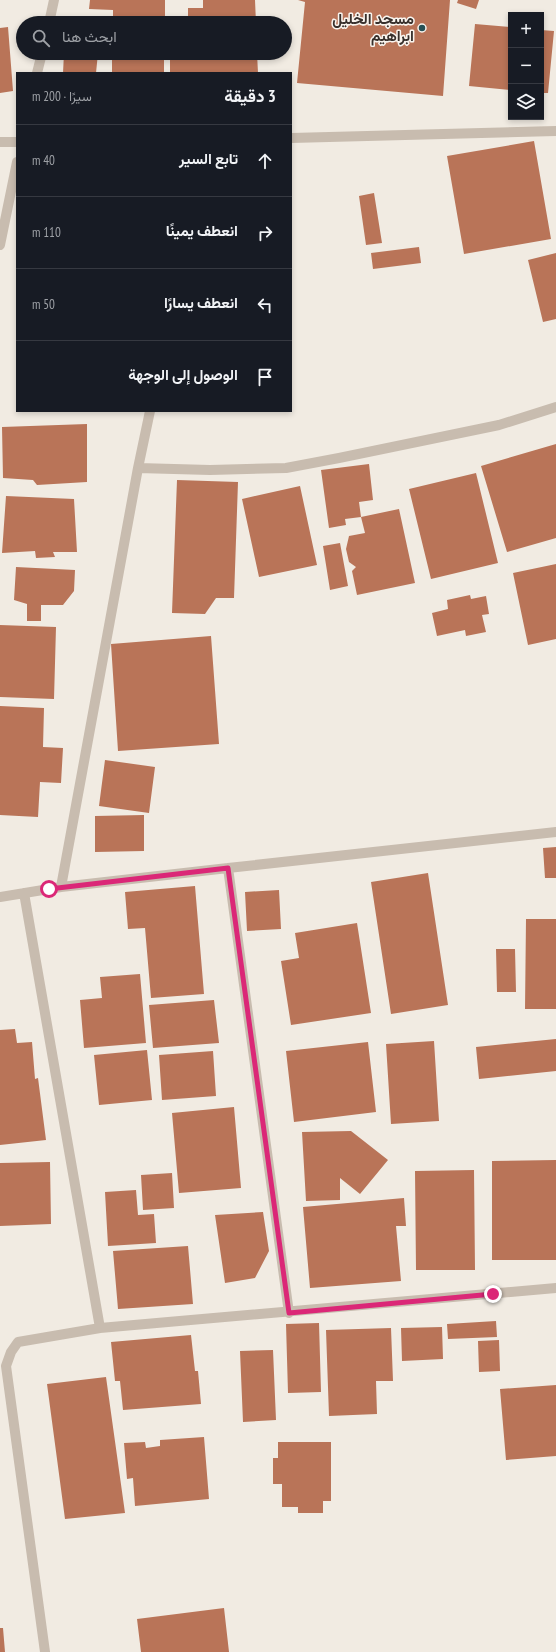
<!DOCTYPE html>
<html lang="ar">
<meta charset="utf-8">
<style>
body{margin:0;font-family:"PT Sans Narrow",Vazirmatn,sans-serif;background:#242831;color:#f1f3f6;direction:rtl}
.controls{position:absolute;right:12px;top:12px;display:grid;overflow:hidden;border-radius:0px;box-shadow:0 2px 6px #0003}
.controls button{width:36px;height:36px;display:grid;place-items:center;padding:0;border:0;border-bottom:1px solid #363941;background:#171b24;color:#f1f3f6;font:20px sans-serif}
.stop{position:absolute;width:12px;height:12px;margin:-9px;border:3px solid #db2777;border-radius:50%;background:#fff}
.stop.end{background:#db2777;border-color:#fff;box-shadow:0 1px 4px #0008}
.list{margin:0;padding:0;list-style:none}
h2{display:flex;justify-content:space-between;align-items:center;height:52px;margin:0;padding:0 16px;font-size:17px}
h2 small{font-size:13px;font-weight:400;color:#9ea1a6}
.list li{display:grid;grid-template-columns:26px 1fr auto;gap:12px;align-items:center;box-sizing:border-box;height:72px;padding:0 16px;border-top:1px solid #363941}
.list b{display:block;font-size:15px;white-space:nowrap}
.list em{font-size:13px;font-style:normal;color:#9ea1a6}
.icon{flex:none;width:22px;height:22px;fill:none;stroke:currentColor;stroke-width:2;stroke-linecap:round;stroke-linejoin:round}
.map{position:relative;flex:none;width:556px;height:1652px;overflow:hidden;direction:ltr}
.search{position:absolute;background:#171b24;box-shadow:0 2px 6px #0003;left:16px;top:16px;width:276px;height:44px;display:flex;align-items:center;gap:10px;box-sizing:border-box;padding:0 14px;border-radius:22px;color:#9ea1a6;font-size:15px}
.panel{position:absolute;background:#171b24;box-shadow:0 2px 6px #0003;left:16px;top:72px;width:276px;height:340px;border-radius:0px;direction:rtl}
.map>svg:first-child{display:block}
</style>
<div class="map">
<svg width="556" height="1652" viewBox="0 0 556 1652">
<rect width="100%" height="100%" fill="#f1ebe2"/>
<path fill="#b97458" d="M90 0H165V23H113V10L89 9Z
M203 0H255L256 23H188V8H203Z
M298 0H450L443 96 297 83 305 2Z
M458 0H479L476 9 457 3Z
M67 17 100 19 99 23H66Z
M475 24 511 27V90L469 86Z
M8 27 13 91 0 93V28Z
M541 30 554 31 548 93H541Z
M64 53H98L96 73H63Z
M112 53H164V73H112Z
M189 53H257L258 73H170V57L190 56Z
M534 141 551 239 464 254 447 156Z
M374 193 382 243 366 245 359 196Z
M419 247 421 263 373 269 371 253Z
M556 253V319L543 322 528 260Z
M87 424V482L37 485 33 480 3 478 2 427Z
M556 444V538L507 552 481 466Z
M369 464 373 500 359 502 361 517 345 519 346 525 329 528 321 470Z
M476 473 498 563 431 579 409 489Z
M177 480 238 482 234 598H216L205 614 172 613Z
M300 486 317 565 259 577 242 499Z
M6 496 74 499 77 552H53L55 557 36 558 35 551 2 553Z
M399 509 415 583 357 595 352 571 356 567 349 562 346 549 349 536 365 533 361 517Z
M340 543 348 586 330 590 323 546Z
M556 564V639L528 645 513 573Z
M16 567 75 570 74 591 63 605H41V621H27V604L14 600Z
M470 595 471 599 486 596 489 614 482 615 486 632 466 636 465 630 437 636 432 613 448 609 447 600Z
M0 625 56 627 54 699 0 697Z
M211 636 219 744 118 751 111 644Z
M0 706 44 708 43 747 63 748 61 783 40 782 38 817 0 815Z
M105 760 155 767 149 813 99 806Z
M144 815V851L95 852V816Z
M556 847V878H545L543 848Z
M428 873 448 1005 391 1014 371 882Z
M195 886 204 994 151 998 145 928 128 929 125 892Z
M279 890 281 929 247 931 245 892Z
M526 919H556V1009H525Z
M357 923 371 1013 291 1025 281 961 299 958 295 933Z
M496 949H515L516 992H497Z
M140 974 146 1043 84 1048 80 1000 102 998 100 977Z
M214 1000 219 1043 153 1048 149 1005Z
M15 1029 17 1043 32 1042 35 1079 38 1078 46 1140 0 1145V1030Z
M556 1039V1071L479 1079 476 1047Z
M434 1041 439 1121 391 1124 386 1044Z
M368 1042 376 1112 294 1122 286 1051Z
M147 1050 152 1100 99 1105 94 1055Z
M213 1051 216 1096 162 1100 159 1055Z
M234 1107 241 1188 179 1193 172 1113Z
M351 1131 388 1160 360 1194 340 1178V1200L306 1201 302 1132Z
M556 1160V1260H492V1161Z
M50 1162 51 1224 0 1226V1163Z
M474 1170 475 1270H416L415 1171Z
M172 1173 174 1208 143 1210 141 1175Z
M136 1190 138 1215 154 1214 156 1243 108 1246 105 1192Z
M404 1198 406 1226H396L401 1281 310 1288 303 1207Z
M263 1212 269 1251 255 1278 225 1283 215 1215Z
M188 1246 193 1304 118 1309 113 1251Z
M496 1321 497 1337 448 1339 447 1324Z
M319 1323 321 1392 288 1393 286 1324Z
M442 1327 443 1359 402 1361 401 1328Z
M391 1328 393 1381H376L377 1414 329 1416 326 1330Z
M191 1335 195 1371H198L201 1404 123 1410 120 1381H115L111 1342Z
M499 1340 500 1371 479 1372 478 1341Z
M273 1350 276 1420 243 1422 240 1351Z
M106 1377 125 1513 65 1519 47 1384Z
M556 1385V1456L506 1460 500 1389Z
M204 1437 209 1499 135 1506 133 1478 127 1479 124 1443 145 1442 146 1448 160 1446V1440Z
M278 1442H331V1501H323V1513H298V1507H282V1484H273V1458H278Z
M224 1608 229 1652H141L137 1619Z
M0 1628H3L5 1652H0Z"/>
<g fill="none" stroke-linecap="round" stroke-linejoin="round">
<path stroke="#c8bcaf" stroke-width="10" d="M49 23 54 0
M37 73 42 53"/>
<path stroke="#c8bcaf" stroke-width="10" d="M291 138 556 131
M0 142H17
M0 245 17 162
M138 468 210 470 286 468 339 458 499 425 556 407
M228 868 289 1313
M61 887 138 468 150 411
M24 893 100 1328 556 1288
M0 897 61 887 228 868 556 832
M45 1652 6 1366 11 1352 18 1342 100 1328"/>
</g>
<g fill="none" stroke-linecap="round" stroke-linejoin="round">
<path stroke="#db2777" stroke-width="5" d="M49 889 228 868 289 1313 493 1294"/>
</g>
<circle fill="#265055" stroke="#f9f4ee" stroke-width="1.5" cx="422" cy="28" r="4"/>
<g text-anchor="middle" stroke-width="3" stroke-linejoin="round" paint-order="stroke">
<g font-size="15" font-weight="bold" fill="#38302c" stroke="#f9f4ee" text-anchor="end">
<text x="414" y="24">مسجد الخليل<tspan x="414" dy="17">ابراهيم</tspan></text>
</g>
</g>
</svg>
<div class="controls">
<button>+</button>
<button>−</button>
<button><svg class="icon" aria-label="layers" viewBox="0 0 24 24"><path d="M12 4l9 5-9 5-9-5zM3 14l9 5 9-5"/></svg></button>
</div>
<div class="stop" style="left:49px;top:889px"></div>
<div class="stop end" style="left:493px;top:1294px"></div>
<div class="search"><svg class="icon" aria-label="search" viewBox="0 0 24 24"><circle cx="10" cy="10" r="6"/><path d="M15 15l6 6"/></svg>ابحث هنا</div>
<section class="panel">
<h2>3 دقيقة<small>سيرًا · 200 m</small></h2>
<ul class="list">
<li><svg class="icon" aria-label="ahead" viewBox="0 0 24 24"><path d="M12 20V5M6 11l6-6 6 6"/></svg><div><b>تابع السير</b></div><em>40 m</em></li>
<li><svg class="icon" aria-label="right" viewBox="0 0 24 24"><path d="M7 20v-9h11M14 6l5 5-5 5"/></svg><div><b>انعطف يمينًا</b></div><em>110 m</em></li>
<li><svg class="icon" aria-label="left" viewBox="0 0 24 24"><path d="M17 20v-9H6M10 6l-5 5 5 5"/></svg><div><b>انعطف يسارًا</b></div><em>50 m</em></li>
<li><svg class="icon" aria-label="arrive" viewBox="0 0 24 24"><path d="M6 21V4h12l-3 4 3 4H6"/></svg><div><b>الوصول إلى الوجهة</b></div></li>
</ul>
</section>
</div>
